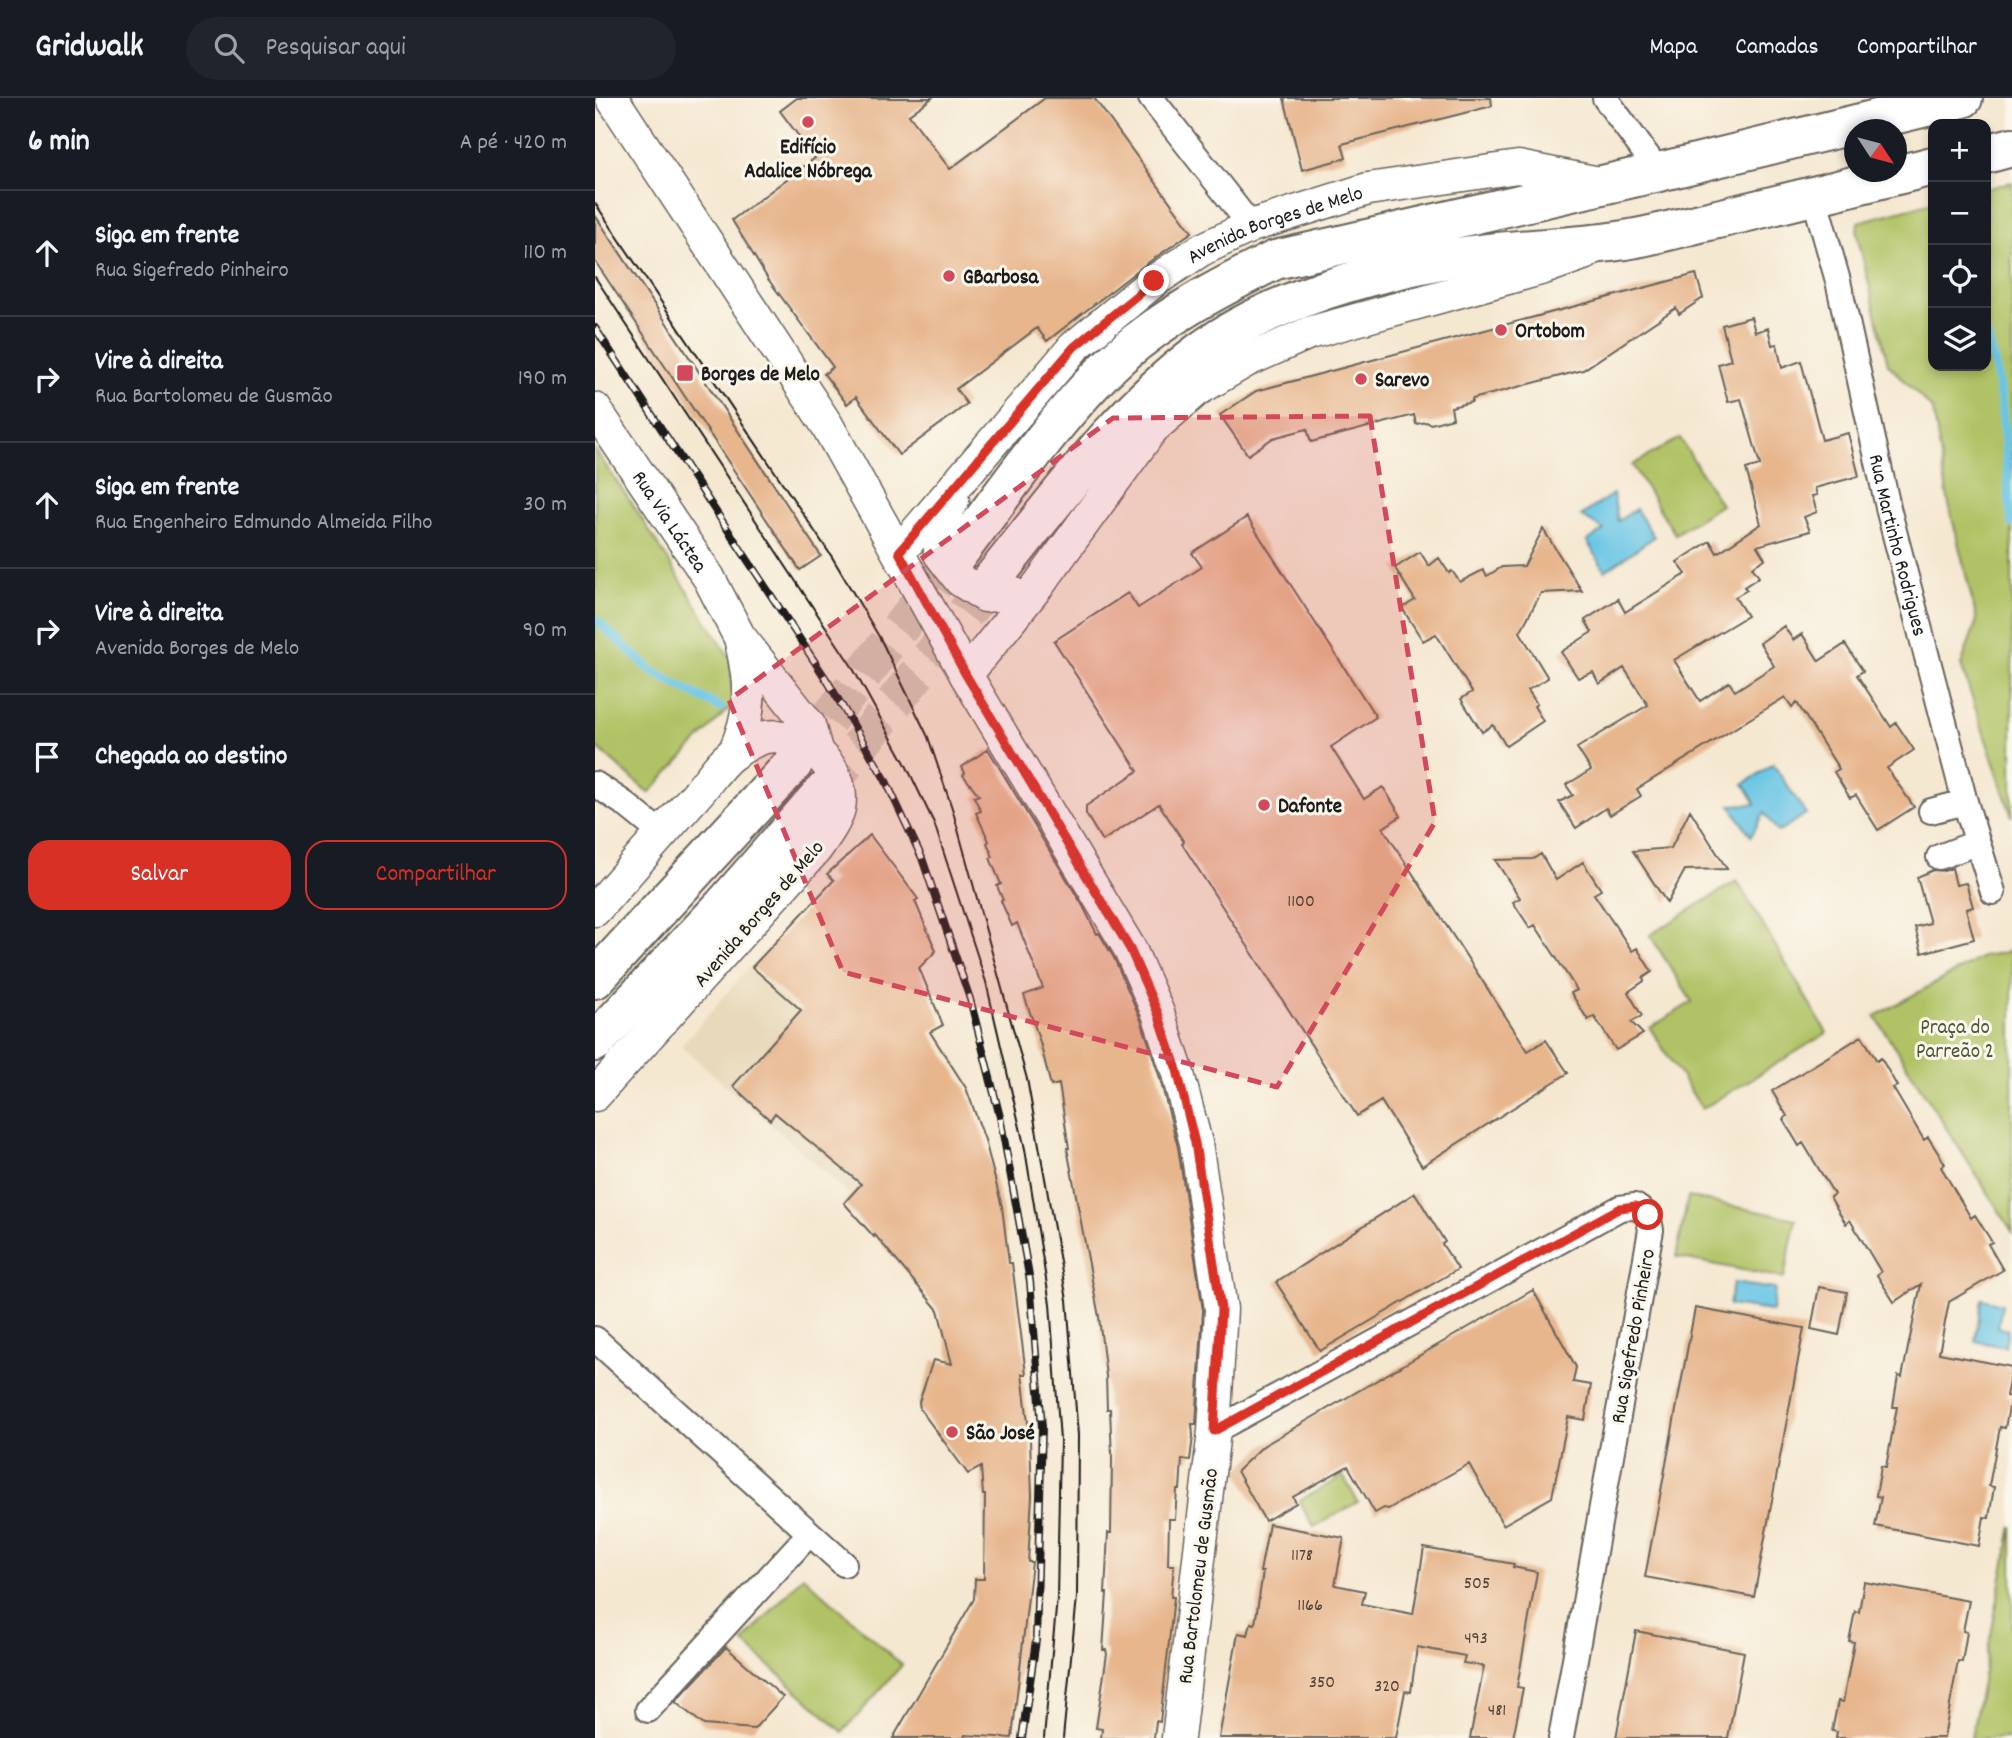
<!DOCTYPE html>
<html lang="pt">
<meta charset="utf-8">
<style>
body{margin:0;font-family:Dekko,sans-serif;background:#20242c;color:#f1f3f6}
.controls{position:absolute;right:21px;top:21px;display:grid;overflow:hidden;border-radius:14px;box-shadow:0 4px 10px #0003}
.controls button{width:63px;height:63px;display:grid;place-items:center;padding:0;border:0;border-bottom:2px solid #363941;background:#171b24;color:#f1f3f6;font:35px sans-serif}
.compass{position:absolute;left:1249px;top:21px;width:63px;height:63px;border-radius:50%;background:#171b24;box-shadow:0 4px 10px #0003;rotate:126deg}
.stop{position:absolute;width:21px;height:21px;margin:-16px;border:5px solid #d93025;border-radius:50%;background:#fff}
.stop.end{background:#d93025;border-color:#fff;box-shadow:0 2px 7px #0008}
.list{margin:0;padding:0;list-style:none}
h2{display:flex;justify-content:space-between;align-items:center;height:91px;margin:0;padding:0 28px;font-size:30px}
h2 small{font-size:23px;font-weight:400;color:#9ea1a6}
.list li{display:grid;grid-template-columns:46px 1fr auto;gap:21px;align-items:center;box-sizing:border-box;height:126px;padding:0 28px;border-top:2px solid #363941}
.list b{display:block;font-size:26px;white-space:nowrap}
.list p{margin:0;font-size:23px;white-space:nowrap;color:#9ea1a6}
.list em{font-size:23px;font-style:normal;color:#9ea1a6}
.actions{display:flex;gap:14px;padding:21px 28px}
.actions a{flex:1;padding:16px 0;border:2px solid #d93025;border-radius:21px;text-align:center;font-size:24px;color:#d93025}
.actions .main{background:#d93025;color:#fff}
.icon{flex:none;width:38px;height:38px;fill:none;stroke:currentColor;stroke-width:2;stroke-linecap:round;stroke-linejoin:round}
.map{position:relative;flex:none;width:1417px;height:1640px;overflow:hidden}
header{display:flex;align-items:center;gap:42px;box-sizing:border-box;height:98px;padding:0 35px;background:#171b24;border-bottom:2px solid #363941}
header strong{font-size:33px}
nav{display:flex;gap:38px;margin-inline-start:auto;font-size:24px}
.search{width:490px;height:63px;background:#20242c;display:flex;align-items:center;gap:18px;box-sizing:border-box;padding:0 24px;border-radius:38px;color:#9ea1a6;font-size:26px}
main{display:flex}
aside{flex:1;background:#171b24}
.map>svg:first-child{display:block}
</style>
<header>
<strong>Gridwalk</strong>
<div class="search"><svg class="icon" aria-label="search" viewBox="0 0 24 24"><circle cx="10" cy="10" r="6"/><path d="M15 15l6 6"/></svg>Pesquisar aqui</div>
<nav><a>Mapa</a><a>Camadas</a><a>Compartilhar</a></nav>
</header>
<main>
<aside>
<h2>6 min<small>A pé · 420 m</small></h2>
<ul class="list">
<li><svg class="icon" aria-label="ahead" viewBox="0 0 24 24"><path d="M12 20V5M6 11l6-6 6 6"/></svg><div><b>Siga em frente</b><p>Rua Sigefredo Pinheiro</p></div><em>110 m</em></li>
<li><svg class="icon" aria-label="right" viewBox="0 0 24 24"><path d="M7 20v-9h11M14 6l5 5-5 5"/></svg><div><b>Vire à direita</b><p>Rua Bartolomeu de Gusmão</p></div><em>190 m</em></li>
<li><svg class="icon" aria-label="ahead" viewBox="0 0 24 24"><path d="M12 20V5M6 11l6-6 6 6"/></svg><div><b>Siga em frente</b><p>Rua Engenheiro Edmundo Almeida Filho</p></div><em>30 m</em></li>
<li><svg class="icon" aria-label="right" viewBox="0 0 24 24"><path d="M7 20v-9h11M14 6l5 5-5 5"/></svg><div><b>Vire à direita</b><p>Avenida Borges de Melo</p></div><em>90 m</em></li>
<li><svg class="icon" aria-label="arrive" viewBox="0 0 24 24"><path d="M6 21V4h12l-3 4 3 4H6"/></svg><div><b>Chegada ao destino</b></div></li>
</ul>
<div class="actions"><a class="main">Salvar</a><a>Compartilhar</a></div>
</aside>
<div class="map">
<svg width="1417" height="1640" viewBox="0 0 1417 1640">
<rect width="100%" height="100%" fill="#fbf7ec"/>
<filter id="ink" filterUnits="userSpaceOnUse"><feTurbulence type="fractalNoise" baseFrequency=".0143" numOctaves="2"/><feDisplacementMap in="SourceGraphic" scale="14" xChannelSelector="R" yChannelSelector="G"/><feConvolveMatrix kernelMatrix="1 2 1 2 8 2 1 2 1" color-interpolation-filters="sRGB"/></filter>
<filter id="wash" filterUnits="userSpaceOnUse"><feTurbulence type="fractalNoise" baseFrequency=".00686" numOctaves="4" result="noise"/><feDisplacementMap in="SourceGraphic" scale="28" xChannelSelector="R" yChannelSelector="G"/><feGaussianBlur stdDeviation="1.57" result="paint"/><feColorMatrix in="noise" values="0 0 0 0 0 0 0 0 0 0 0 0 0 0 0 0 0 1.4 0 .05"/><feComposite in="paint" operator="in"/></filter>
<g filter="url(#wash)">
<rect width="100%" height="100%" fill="#f5e8d1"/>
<path fill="#e8d9ba" d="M154 869 323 1018 254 1096 86 948Z"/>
<path fill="#b0c265" stroke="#666f40" stroke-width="2" d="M1417 84V719L1366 567 1382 522 1354 407 1338 312 1293 266 1262 136 1263 124 1338 104V268H1391V91Z
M1085 340 1126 407 1080 436 1037 367Z
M0 352 40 410 135 560 138 606 54 695 0 648Z
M1142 783 1232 935 1107 1011 1055 930 1097 904 1055 837Z
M1417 853V1133L1280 918 1389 858Z
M1093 1099 1201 1121 1189 1180 1081 1159Z
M748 1378 763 1404 719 1429 704 1403Z
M1417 1428V1640H1376Z
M208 1478 307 1567 248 1634 148 1544Z"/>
<path fill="#67c5e5" stroke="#427080" stroke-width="2" d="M1018 396 1023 423 1041 411 1059 439 1010 473 992 443 1009 432 986 418Z
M1178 666 1211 716 1183 734 1169 715 1156 738 1135 707 1161 706 1149 686Z
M1138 1185 1180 1191 1177 1213 1134 1207Z
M1387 1201 1407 1206 1403 1229 1413 1232 1410 1249 1380 1243Z"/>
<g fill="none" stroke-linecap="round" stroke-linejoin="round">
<path stroke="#67c5e5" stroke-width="9" d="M1391 236C1411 292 1410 366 1417 425
M0 521 58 574 126 610"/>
</g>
<g id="blocks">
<path fill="#e7b68d" d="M202 0H337L314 17 355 71 450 0H499L597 134 547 169 452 243 442 230 361 291 372 306 304 357 261 299 252 306 229 276 238 269 173 181 137 122 220 60 185 13Z
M689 0H896L897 8 747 46 751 60 707 72Z
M0 117 226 458 205 472 0 163Z
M1101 176 1108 200 1084 216 1081 210 988 272 877 301V304L856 309 858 320 836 326 831 324 821 326 819 317 716 344 712 331 678 340 653 357 625 317 661 293Z
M1156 219 1160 234 1173 230 1177 247 1182 246 1187 270 1206 263 1227 342 1253 335 1264 378 1220 390 1222 397 1217 398 1222 414 1209 419 1215 433 1162 448 1170 461 1157 469 1164 479 1149 489 1152 492 1140 499 1152 518 1079 562 1105 603 1134 584 1140 593 1179 568 1165 545 1189 528 1198 542 1207 536 1224 563 1250 546 1268 573 1262 577 1296 629 1301 625 1319 652 1292 670 1319 709 1283 732 1261 697 1255 700 1239 674 1244 671 1202 605 1197 609 1190 599 1042 691 1046 698 1015 717 1011 710 981 730 964 704 978 697 971 687 996 672 982 650 1053 607 1029 570 1004 586 998 574 983 580 966 554 997 534 990 522 1023 501 1030 514 1091 476 1082 464 1115 443 1122 455 1166 426 1151 371 1165 367 1146 301 1133 304 1123 266 1136 262 1127 227Z
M652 419 781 619 736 649 769 701 788 689 806 718 788 730 933 953 951 942 973 975 827 1068 786 1003 762 1018 587 746 589 744 564 706 507 743 491 716V708L543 673 459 543 533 495 543 510 607 469 597 455Z
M948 431 987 493 946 495 925 534 953 580 933 592 942 606 939 608 948 623 911 648 898 627 887 634 866 601 877 594 841 536 828 543 807 510 820 502 800 470 825 454 834 468 844 460 854 475 857 473 865 484 888 472 892 478 907 469 929 468Z
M393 651 488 808 502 836 504 835 519 860 546 922 564 977 583 1049 608 1212 601 1326H597L598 1338 595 1362 587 1361 585 1392H582L580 1421H574L573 1467H579L576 1499H579L565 1624 561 1623 559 1640H506L507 1631 501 1630 512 1556 511 1552H508L512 1495H510L513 1435H516L517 1360 515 1311H512L511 1278 504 1219 472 1050H474L464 986 456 988 445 944 429 897 448 890 422 825 417 828 406 803 408 802 402 788 406 786 395 760 398 759 392 745 394 743 381 715 386 713 379 699 384 697 368 677 370 675 367 669Z
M1095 712 1132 771 1090 772 1072 805 1038 753 1076 750Z
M275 737 323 801 320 803 341 853 324 870 348 927 335 934 371 990 390 1042 407 1109 414 1165H417L431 1276H427L435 1341 437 1398 433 1464H437L417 1640 370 1637 369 1640H298L379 1501 380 1481H389L390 1397H388L386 1369 373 1376 325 1311 324 1304 338 1262 357 1266 343 1212 280 1137 279 1139 249 1105 266 1086 180 1015 175 1022 138 988 206 912 157 869 239 782 232 776Z
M946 756 961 782 988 764 1006 792 999 796 1037 853 1042 850 1057 874 1048 880 1049 883 1033 894 1047 918 1036 924 1048 936 1021 952 999 918 993 922 976 895 982 892 940 827 935 830 918 804 925 800 900 762 938 761Z
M1357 770 1361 787 1371 785 1378 809 1371 811 1379 841 1327 855 1320 829 1335 825 1322 779 1338 772 1349 773Z
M1267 938 1282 963 1286 960 1302 988 1298 990 1329 1042 1333 1039 1350 1066 1346 1069 1376 1120 1380 1117 1397 1144 1393 1146 1408 1172 1354 1204 1344 1255 1417 1269 1411 1298 1416 1299 1410 1330 1405 1329 1394 1388 1399 1389 1394 1420 1389 1419 1384 1448 1280 1428 1286 1399 1281 1398 1286 1368 1291 1369 1302 1309H1298L1303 1278 1307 1279 1326 1186 1299 1204 1282 1177 1286 1174 1255 1122 1251 1126 1235 1099 1239 1096 1208 1045 1204 1048 1188 1021 1192 1018 1177 993Z
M820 1095 850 1144 847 1146 863 1171 725 1253 681 1184Z
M1224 1189 1252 1194 1244 1237 1216 1231Z
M938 1192 981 1269 978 1284 996 1287 990 1322 973 1319 957 1399 908 1427 874 1366 793 1411 789 1410 780 1415 753 1368 698 1399 701 1405 670 1423 642 1373 668 1348Z
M1100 1210 1209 1230 1159 1499 1050 1479Z
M674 1426 749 1440 740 1487 770 1493 767 1506 818 1516 829 1450 919 1466 918 1469 942 1474 922 1589 928 1590 918 1640H875L889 1568 868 1565 870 1558 822 1549 816 1594 810 1593 801 1640H624L643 1535 653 1537 656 1525 660 1526 668 1474H665Z
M1269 1484 1374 1503 1368 1533 1372 1534 1367 1564 1363 1563 1349 1640H1241L1242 1634 1237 1633 1243 1603 1248 1604 1259 1544 1254 1543 1260 1513 1264 1514Z
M1041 1533 1149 1554 1133 1640H1021Z
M131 1549 188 1599 159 1631 109 1627 80 1604Z"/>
</g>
</g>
<g filter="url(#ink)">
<use href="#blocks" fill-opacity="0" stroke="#68635b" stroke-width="2"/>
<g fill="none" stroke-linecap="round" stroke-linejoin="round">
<path stroke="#d4c9b6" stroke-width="38" stroke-dasharray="38 19" stroke-linecap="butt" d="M198 666 359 461
M228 694 395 484"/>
<defs>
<g id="minor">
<path d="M556 0 656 128"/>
<path d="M1010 0 1064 74"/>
<path id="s1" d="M1219 98 1243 183 1294 414 1370 704 1398 794"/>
<path d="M0 686 30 706 67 736"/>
<path d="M1336 713 1370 704"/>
<path d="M1344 759 1381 745"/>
<path d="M0 1241 249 1466"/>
<path d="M619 1333 1025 1110 1040 1108 1053 1117 1056 1132 966 1640"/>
<path d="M53 1612 214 1436"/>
</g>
<g id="tertiary">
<path d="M17 0 232 327 371 577 535 851 563 915 582 972 601 1045 626 1211 619 1333 583 1640"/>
<path id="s2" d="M0 311 114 480 144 538 214 627 221 652"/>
<path d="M358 402 345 426V456L365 482 390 498 417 495"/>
<path id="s3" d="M304 454 479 249 559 183 606 152 656 128 773 91 923 69 1004 85"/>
<path d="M371 577 445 485 557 331 602 292 651 263 714 235 949 170 991 155"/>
<path d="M139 655C158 613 156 587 146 544"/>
<path d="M0 812C34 773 68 734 102 696 114 683 127 661 142 653 150 648 162 641 171 639 208 632 252 671 244 710 240 726 230 738 221 751L0 997"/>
</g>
<path id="primary" d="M1391 56 1417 49
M359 461C409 396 464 313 525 258 571 217 626 189 680 162L1064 74 1368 0
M395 484C460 404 522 315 606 253 674 203 774 175 857 160 911 150 968 151 1023 143 1055 139 1087 129 1118 122 1192 105 1265 86 1338 68
M0 881 198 666
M0 944 127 809 228 694"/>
</defs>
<use href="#minor" stroke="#68635b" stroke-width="28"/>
<use href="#tertiary" stroke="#68635b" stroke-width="35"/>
<use href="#primary" stroke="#68635b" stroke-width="42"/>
<use href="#minor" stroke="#fff" stroke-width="24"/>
<use href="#tertiary" stroke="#fff" stroke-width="32"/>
<use href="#primary" stroke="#fff" stroke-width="38"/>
<path stroke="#1c1c1c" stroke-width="2" d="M0 105 237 459 286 542 333 639 357 710 432 981 472 1202 483 1337 482 1499 468 1640
M0 179 256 567 310 665 339 725 391 884 430 1051 455 1206 465 1342 462 1500 449 1640"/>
<defs>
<path id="rail" d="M0 230 233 584 290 681 327 760 375 901 405 1019 435 1183 447 1329 441 1542 427 1640"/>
</defs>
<use href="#rail" stroke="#1c1c1c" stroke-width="8"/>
<use href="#rail" stroke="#fbf7ec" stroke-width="5" stroke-dasharray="16" stroke-linecap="butt"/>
</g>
</g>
<g fill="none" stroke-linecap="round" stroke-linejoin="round" filter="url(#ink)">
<path stroke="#d93025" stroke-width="9" d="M559 183 479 249 304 454 371 577 535 851 563 915 582 972 600 1045 626 1211 619 1333 1025 1110 1040 1108 1053 1117"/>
</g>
<path fill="#d1495b" fill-opacity="0.2" stroke="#d1495b" stroke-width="5" stroke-dasharray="14 9" stroke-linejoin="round" d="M775 318 840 724 682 989 248 874 134 602 518 320Z"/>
<g fill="#d1495b" stroke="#fbf7ec" stroke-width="2.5">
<circle cx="213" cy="24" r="7"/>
<circle cx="354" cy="178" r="7"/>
<circle cx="906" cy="232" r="7"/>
<rect x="81" y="266" width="18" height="18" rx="3.5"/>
<circle cx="766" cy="281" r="7"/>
<circle cx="669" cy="707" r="7"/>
<circle cx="357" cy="1334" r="7"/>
</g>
<g text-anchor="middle" stroke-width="6" stroke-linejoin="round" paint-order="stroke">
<g font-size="18" fill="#4f4238">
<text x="706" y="808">1100</text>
<text x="707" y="1462">1178</text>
<text x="882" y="1490">505</text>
<text x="715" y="1512">1166</text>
<text x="881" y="1545">493</text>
<text x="727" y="1589">350</text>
<text x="792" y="1593">320</text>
<text x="902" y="1617">481</text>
</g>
<g font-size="21" font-weight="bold" fill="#1c1c1c" stroke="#fbf7ec" text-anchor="start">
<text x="213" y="55" text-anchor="middle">Edifício<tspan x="213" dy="24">Adalice Nóbrega</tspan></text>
<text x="368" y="185">GBarbosa</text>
<text x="920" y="239">Ortobom</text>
<text x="106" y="282">Borges de Melo</text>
<text x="780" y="288">Sarevo</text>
<text x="683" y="714">Dafonte</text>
<text x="371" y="1341">São José</text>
</g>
<g font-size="21" fill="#1c1c1c" stroke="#fbf7ec">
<text dy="7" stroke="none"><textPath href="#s3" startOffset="508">Avenida Borges de Melo</textPath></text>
<text dy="7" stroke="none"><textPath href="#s2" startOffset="135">Rua Via Láctea</textPath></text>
<text dy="7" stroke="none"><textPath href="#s1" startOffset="359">Rua Martinho Rodrigues</textPath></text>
<text transform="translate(163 815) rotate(-49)" y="7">Avenida Borges de Melo</text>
<text transform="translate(1037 1238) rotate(-80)" y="7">Rua Sigefredo Pinheiro</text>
<text transform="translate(602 1478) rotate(-83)" y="7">Rua Bartolomeu de Gusmão</text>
</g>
<g font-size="21" fill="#505636" stroke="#fbf7ec">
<text x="1360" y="935">Praça do<tspan x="1360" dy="24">Parreão 2</tspan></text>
</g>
</g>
</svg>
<div class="controls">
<button>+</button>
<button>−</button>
<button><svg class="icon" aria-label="locate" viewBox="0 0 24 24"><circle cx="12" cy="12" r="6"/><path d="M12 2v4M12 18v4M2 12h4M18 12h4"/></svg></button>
<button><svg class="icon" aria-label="layers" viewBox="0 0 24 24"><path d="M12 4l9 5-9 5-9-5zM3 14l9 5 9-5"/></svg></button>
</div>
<svg class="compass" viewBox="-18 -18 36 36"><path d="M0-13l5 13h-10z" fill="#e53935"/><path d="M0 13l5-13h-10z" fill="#9ea1a6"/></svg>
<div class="stop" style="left:1053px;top:1117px"></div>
<div class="stop end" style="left:559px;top:183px"></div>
</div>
</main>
